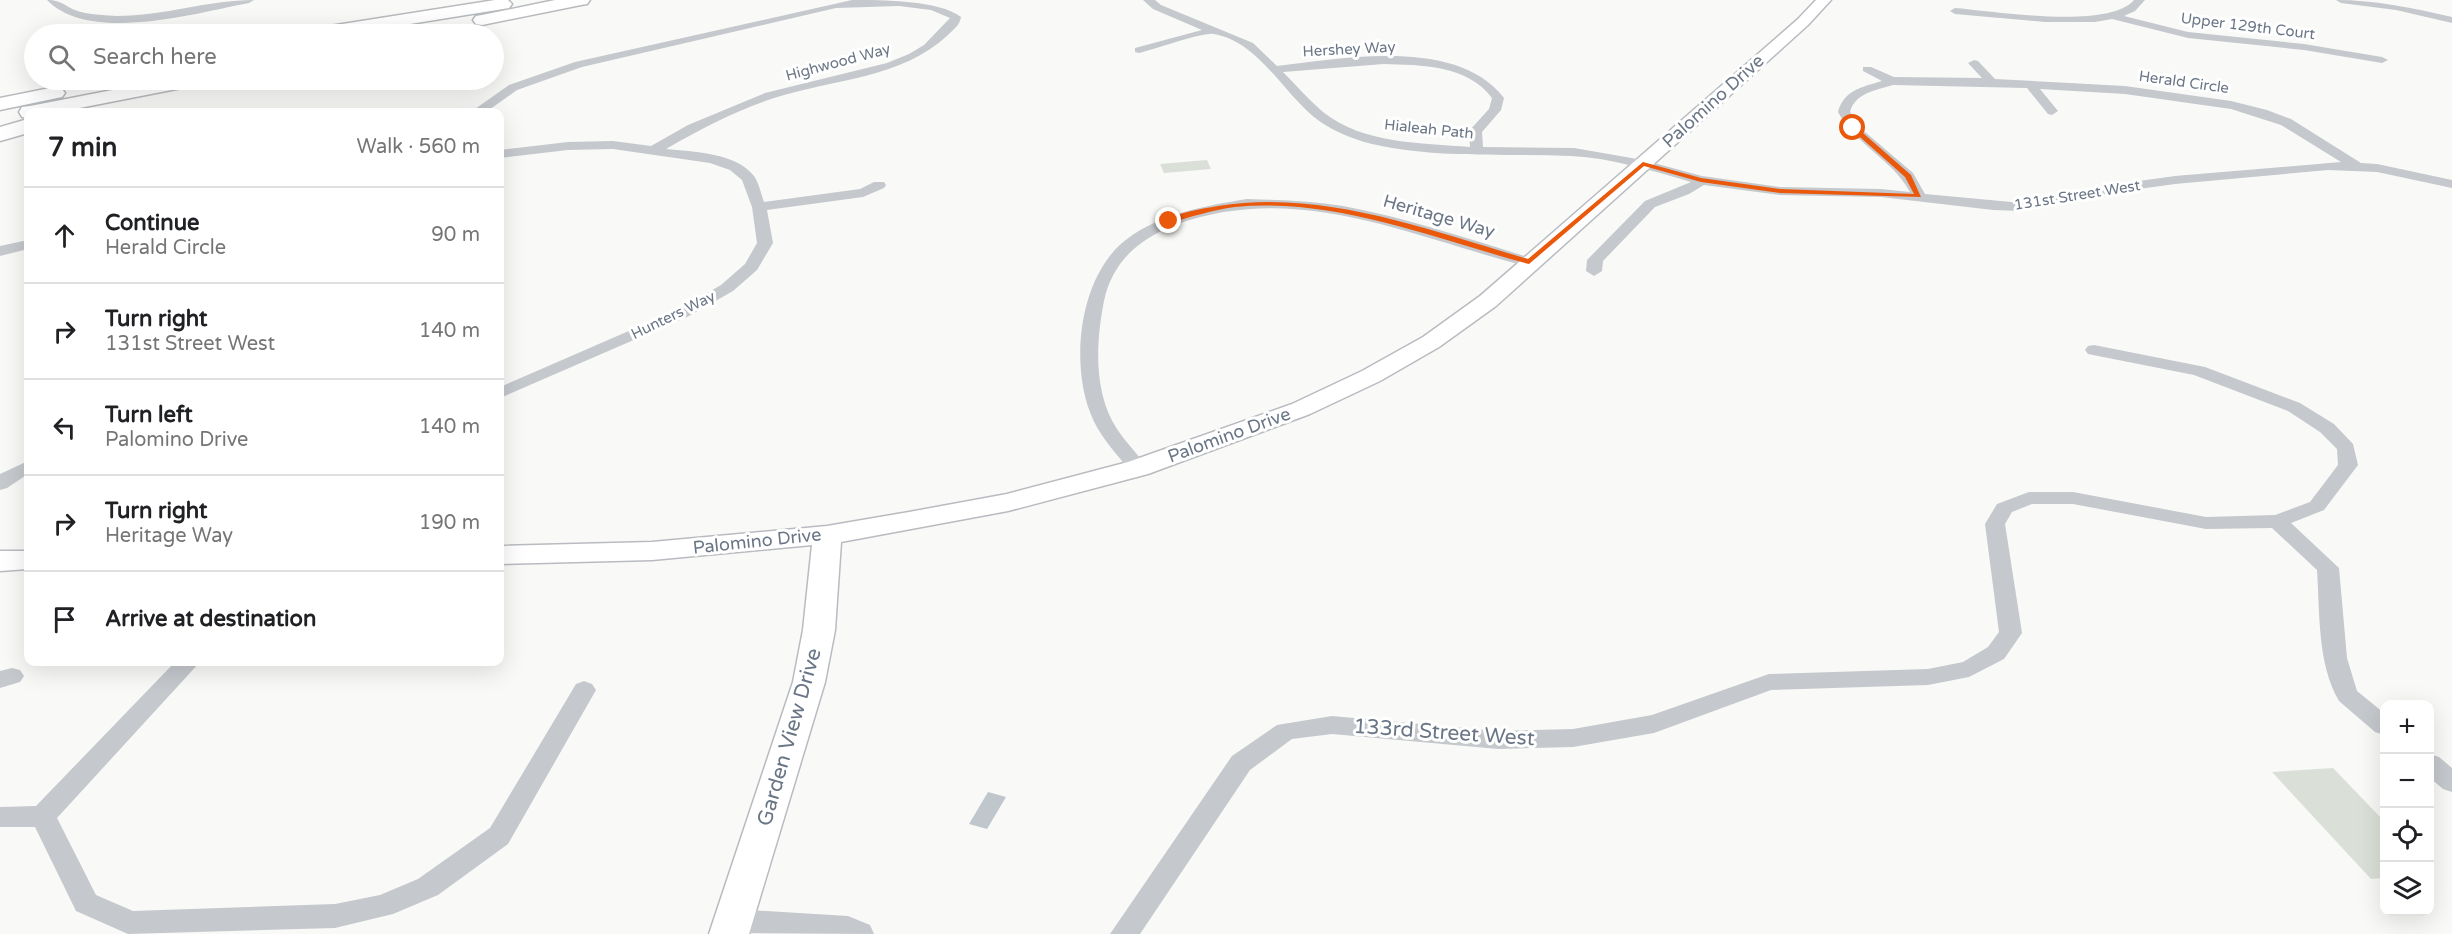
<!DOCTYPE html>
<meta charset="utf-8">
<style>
body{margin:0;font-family:"Varela Round",sans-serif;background:#f6f6f6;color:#202124}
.controls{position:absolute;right:18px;bottom:18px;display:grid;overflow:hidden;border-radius:12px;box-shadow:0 6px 24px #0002}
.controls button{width:54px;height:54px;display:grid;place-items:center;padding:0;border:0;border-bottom:2px solid #e0e0e0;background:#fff;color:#202124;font:30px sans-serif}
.stop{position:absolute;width:18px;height:18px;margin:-14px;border:4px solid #ea580c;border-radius:50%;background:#fff}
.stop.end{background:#ea580c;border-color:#fff;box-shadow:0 2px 6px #0008}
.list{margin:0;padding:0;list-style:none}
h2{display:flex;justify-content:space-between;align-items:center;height:78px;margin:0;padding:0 24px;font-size:26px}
h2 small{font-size:20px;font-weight:400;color:#757577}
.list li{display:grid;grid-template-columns:39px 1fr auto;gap:18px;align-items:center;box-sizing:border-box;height:96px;padding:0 24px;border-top:2px solid #e0e0e0}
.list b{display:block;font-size:22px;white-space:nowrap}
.list p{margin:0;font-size:20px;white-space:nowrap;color:#757577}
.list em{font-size:20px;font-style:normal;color:#757577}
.icon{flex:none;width:33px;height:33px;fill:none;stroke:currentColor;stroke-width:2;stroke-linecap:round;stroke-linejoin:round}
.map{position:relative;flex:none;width:2452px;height:934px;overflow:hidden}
.search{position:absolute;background:#fff;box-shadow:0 6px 24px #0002;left:24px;top:24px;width:480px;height:66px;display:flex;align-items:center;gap:15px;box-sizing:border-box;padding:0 21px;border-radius:33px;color:#757577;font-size:22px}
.panel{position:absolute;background:#fff;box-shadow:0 6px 24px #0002;left:24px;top:108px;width:480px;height:558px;border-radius:12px}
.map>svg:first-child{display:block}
</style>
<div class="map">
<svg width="2452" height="934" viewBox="0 0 2452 934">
<rect width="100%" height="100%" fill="#f9f9f7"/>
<path fill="#dae0d8" d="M1207 160 1211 169 1164 173 1160 164Z
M2333 768 2384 821V878L2371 879 2272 772Z"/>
<path fill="#bfc7cc" d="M988 792 1006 797 987 829 969 824Z"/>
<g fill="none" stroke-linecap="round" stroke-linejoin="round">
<defs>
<path id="secondary" d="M1816 0H1831L1808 25 1496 306 1439 347 1380 381 1310 414 1148 474 1008 511 841 542 835 630 825 682 749 934H709L793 682 803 630 812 545 652 560 500 564V546L652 542 827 526 909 512 1007 494 1128 462 1292 404 1362 371 1423 337 1480 296 1798 19Z
M0 551H28V569L0 571Z"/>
<path id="highway" d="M495 0H508L512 4 509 8 503 9 348 34H308L310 30 317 28Z
M555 0H590L587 4 581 5 482 25 476 24 473 20 476 16 482 15Z
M164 80H202L199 84 192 86 59 112H28V118L22 117 19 112 22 107 30 106Z
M55 87 62 89 65 93 62 97 0 110V98Z
M28 119V133L0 141V127Z"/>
</defs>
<use href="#secondary" stroke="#b8bbc0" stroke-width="3"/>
<use href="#highway" stroke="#b8bbbe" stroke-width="3"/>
<path fill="#c5c8cc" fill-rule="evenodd" d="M47 0C63 0 66 8 81 12 92 15 105 15 117 16 164 16 208 0 254 0L249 3C196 13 89 44 47 0Z
M852 0C882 0 939 0 961 17 960 25 954 29 948 35 901 79 833 79 774 98 737 110 700 129 666 149 693 152 735 152 754 176 759 183 761 194 764 202L860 189 874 182H884L886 185 884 188 863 197 767 210 773 243 757 270 733 291 689 316 500 398V387L677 310 721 285 745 264 757 243 752 207 742 180 730 170 710 163 613 149 568 150 500 158V150L568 142 613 141 651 146 688 125 765 93 887 63 909 54 924 45 950 18 931 10 899 6 836 8 582 67 517 90 486 112H473L475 109 509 85 575 62Z
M1143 0H1155L1161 5 1253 43 1277 66C1343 58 1458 37 1504 98L1501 110 1482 132 1483 147 1574 148 1643 160 1702 176 1780 187 1881 189 1910 192C1892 159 1857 146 1838 112 1844 90 1862 87 1882 81L1863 71V67H1871L1894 77 1982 78 1968 63 1974 60 1978 61 1995 79 2125 86 2231 101 2267 110 2291 119 2361 163 2377 164 2452 180V188L2377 172 2328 170 2175 184 2110 193 2022 211 1993 210 1881 197 1780 195 1704 185 1689 194 1655 207 1603 261 1602 271 1594 276 1586 271 1587 260 1645 201 1691 182C1653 171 1612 158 1571 156 1505 153 1437 159 1372 144 1352 139 1330 130 1314 117 1282 91 1258 42 1214 34 1203 32 1153 50 1139 53L1135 52V48L1202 30 1153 9ZM1384 64C1421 65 1468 65 1492 98L1489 109 1469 131 1470 147C1421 143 1363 144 1323 112 1309 100 1296 85 1283 72ZM1893 85 2027 88 2048 114 2052 115 2058 111 2040 89 2125 94 2231 109 2281 125 2341 162 2175 176 2110 185 2022 203 1925 194 1913 173 1858 126 1850 112C1855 93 1876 90 1893 85Z
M2134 0H2145L2135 11 2124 16 2188 32 2304 44 2382 57 2388 60 2382 63 2304 50 2188 38 2112 19 2095 22H2045L1955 14 1950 11 1955 8C1993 11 2109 30 2134 0Z
M2336 0C2376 0 2413 8 2452 17V23L2396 10 2341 3Z
M1247 199C1280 200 1311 201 1343 206 1408 218 1472 240 1534 259L1537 262 1529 267C1411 237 1298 180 1175 225 1139 239 1112 262 1104 301 1096 342 1093 392 1117 429 1126 443 1138 454 1148 468L1145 472H1131C1116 453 1098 435 1090 412 1070 360 1080 274 1127 239 1162 213 1205 206 1247 199Z
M28 240V249L0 256V246Z
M2094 345 2205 367 2300 403 2334 424 2353 444 2358 465 2324 510 2291 523 2339 568 2347 658 2357 691 2384 713V735L2375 732 2339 701C2317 663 2320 613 2317 570L2272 528 2206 529 2073 504H2032L2012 512 2005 524 2022 633 2004 659 1969 677 1928 685 1771 690 1654 733 1573 747 1498 749 1332 734 1292 739 1250 770 1140 934H1110L1232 756 1277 725 1332 716 1498 731 1573 729 1652 715 1769 674 1928 669 1963 662 1988 647 1999 632 1985 524 1997 504 2029 492H2073L2206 517 2275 515 2310 502 2338 465 2337 449 2320 432 2288 411 2194 375 2088 354 2085 350 2088 346Z
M28 461V474L7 488 0 490V474Z
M175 662H200L57 818 96 895 133 911 335 904 380 895 418 879 490 828 576 684 584 681 592 684 596 690 508 844 438 895 393 914 335 928 128 934 76 911 35 827H0V807L36 806Z
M12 668 20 670 24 676 20 682 0 688V671Z
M2430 754 2439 757 2452 768V792L2443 789 2430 778Z
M733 909 848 916 870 925 874 934 733 933 723 930 719 921 723 912Z"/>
<use href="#secondary" fill="#fff" fill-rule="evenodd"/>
<use href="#highway" fill="#fff" fill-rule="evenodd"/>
</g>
<path fill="#ea580c" d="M1851 126H1855L1911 175 1921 197 1780 193 1701 182 1644 166 1529 264C1434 239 1336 197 1235 207 1212 210 1191 217 1169 223L1165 221C1179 212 1201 209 1218 206 1323 189 1428 230 1528 259L1643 162 1701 178 1780 189 1914 194 1905 177 1851 129Z"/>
<g text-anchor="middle" stroke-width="6" stroke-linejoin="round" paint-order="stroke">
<g font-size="15" fill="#6a7686" stroke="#fff">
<text transform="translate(2248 26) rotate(7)" y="5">Upper 129th Court</text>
<text transform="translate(1349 49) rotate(-3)" y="5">Hershey Way</text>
<text transform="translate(838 62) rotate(-15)" y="5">Highwood Way</text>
<text transform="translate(2184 82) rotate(8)" y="5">Herald Circle</text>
<text transform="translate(1429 129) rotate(6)" y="5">Hialeah Path</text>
<text transform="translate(2077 195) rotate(-9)" y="5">131st Street West</text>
<text transform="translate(673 315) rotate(-26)" y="5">Hunters Way</text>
</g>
<g font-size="18" fill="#6a7686" stroke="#fff">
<text transform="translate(1713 101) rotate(-42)" y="6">Palomino Drive</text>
<text transform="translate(1439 216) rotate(16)" y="6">Heritage Way</text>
<text transform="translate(1229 435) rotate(-20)" y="6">Palomino Drive</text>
<text transform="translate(757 541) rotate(-6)" y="6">Palomino Drive</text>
</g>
<g font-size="21" fill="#6a7686" stroke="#fff">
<text transform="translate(1444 732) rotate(4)" y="7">133rd Street West</text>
<text transform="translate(789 737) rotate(-74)" y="7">Garden View Drive</text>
</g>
</g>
</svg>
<div class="controls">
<button>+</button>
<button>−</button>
<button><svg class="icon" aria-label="locate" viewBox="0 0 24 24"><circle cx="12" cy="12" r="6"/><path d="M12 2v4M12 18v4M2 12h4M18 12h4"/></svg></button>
<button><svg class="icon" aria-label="layers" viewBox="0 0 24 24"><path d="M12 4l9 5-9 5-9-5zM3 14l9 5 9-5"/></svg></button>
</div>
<div class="stop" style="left:1853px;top:128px"></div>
<div class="stop end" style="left:1169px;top:221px"></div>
<div class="search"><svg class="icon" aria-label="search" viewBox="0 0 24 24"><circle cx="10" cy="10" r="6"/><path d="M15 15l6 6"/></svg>Search here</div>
<section class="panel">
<h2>7 min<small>Walk · 560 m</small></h2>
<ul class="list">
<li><svg class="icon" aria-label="ahead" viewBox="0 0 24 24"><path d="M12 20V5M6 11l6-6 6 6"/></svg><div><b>Continue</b><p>Herald Circle</p></div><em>90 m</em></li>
<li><svg class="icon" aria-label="right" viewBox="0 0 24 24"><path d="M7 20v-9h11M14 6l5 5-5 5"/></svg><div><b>Turn right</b><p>131st Street West</p></div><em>140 m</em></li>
<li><svg class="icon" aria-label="left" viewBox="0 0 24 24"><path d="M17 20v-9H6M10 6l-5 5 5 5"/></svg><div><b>Turn left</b><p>Palomino Drive</p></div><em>140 m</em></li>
<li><svg class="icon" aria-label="right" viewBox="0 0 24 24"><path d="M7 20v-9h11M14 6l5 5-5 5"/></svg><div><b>Turn right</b><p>Heritage Way</p></div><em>190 m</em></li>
<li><svg class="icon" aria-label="arrive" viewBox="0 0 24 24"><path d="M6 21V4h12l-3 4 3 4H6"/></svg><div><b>Arrive at destination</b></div></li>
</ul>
</section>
</div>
